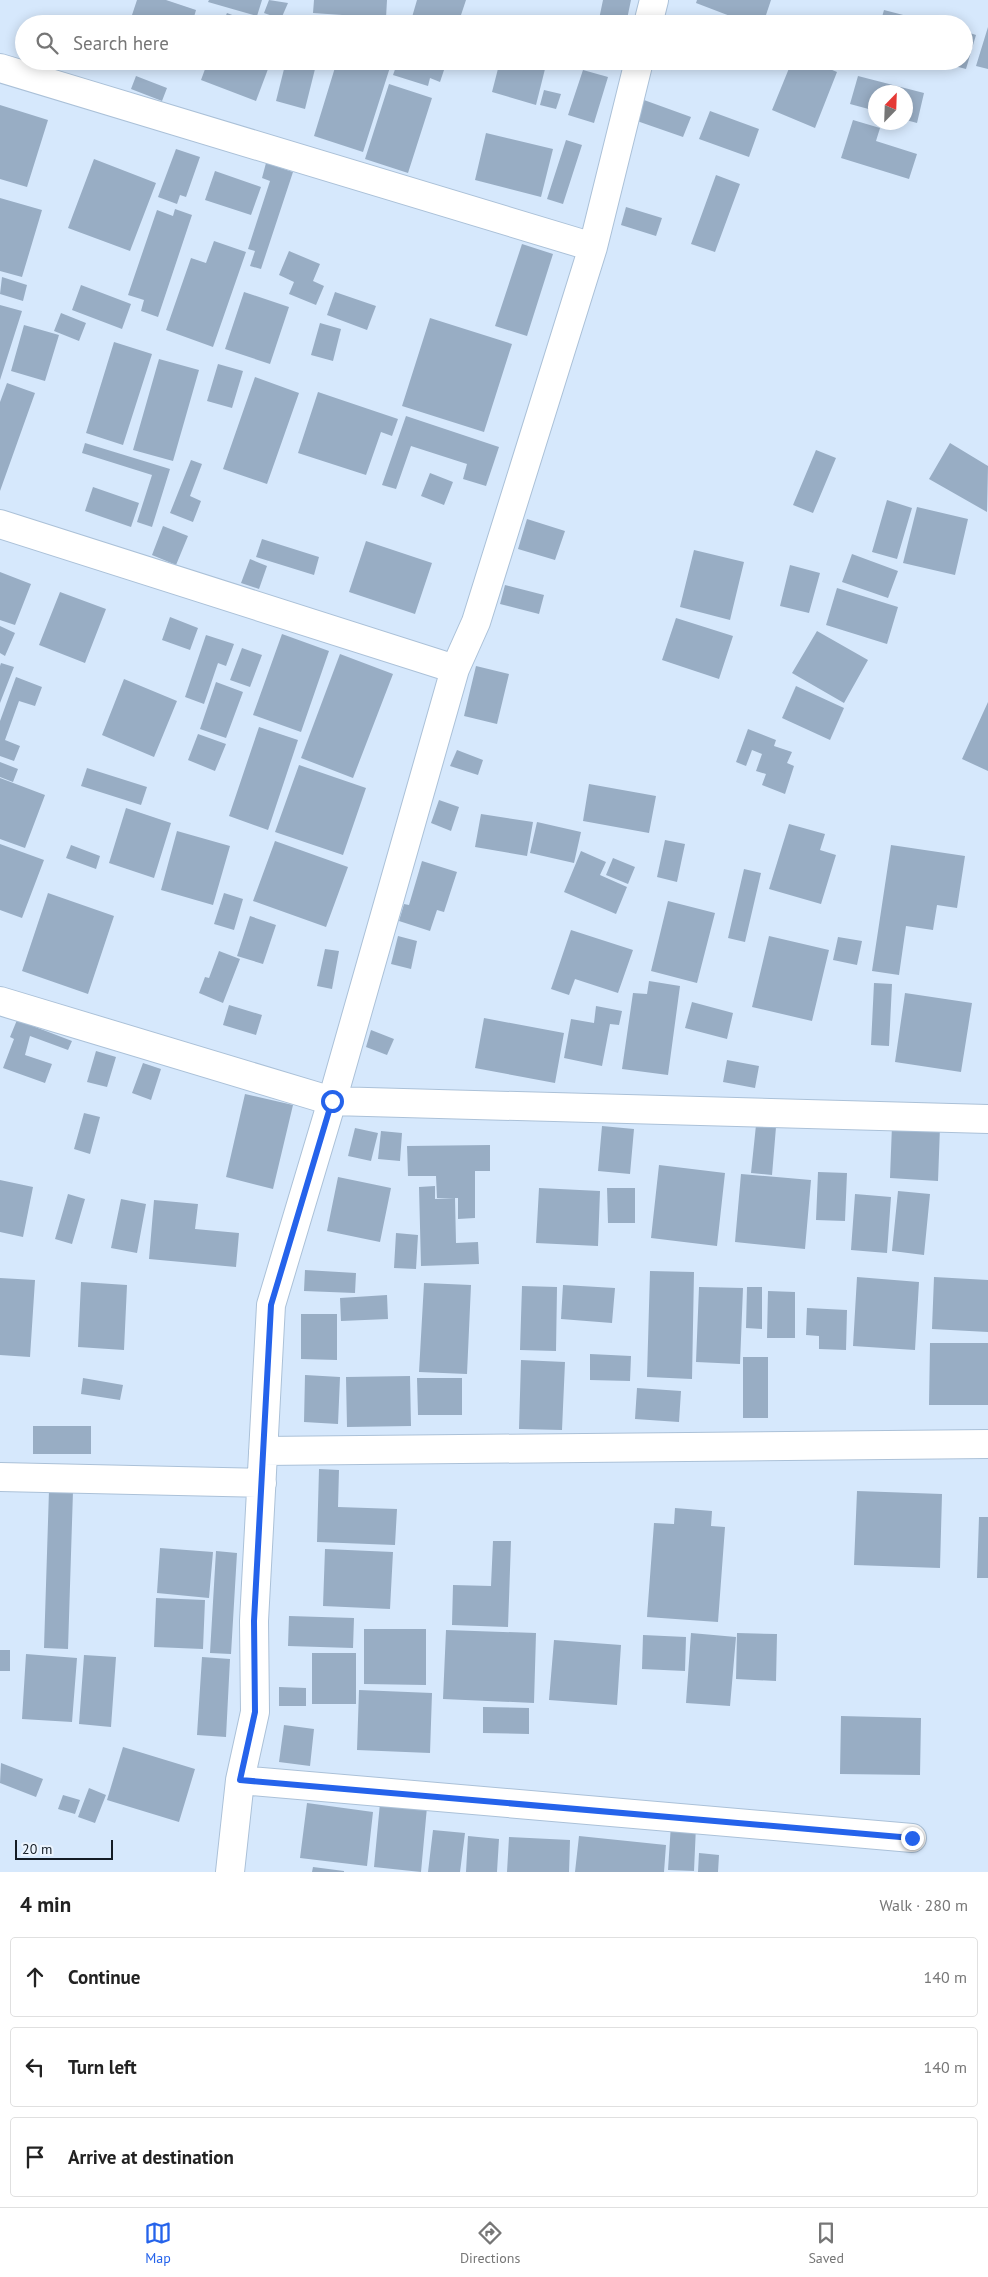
<!DOCTYPE html>
<meta charset="utf-8">
<style>
body{margin:0;font-family:"PT Sans",sans-serif;background:#f2f2f2;color:#222}
.compass{position:absolute;left:868px;top:85px;width:45px;height:45px;border-radius:50%;background:#fff;box-shadow:0 2px 12px #0003;rotate:23deg}
.scale{position:absolute;left:15px;bottom:12px;width:98px;box-sizing:border-box;padding-left:5px;border:2px solid #141c25;border-top:0;font-size:14px;line-height:18px;white-space:nowrap;color:#141c25;-webkit-text-stroke:4px #ebf4fe;paint-order:stroke}
.stop{position:absolute;width:15px;height:15px;margin:-11px;border:4px solid #2563eb;border-radius:50%;background:#fff}
.stop.end{background:#2563eb;border-color:#fff;box-shadow:0 1px 5px #0008}
.list{margin:0;padding:0;list-style:none}
h2{display:flex;justify-content:space-between;align-items:center;height:65px;margin:0;padding:0 20px;font-size:21px}
h2 small{font-size:16px;font-weight:400;color:#767676}
.list li{display:grid;grid-template-columns:32px 1fr auto;gap:15px;align-items:center;box-sizing:border-box;height:80px;margin:0 10px 10px;padding:0 10px;border:1px solid #e0e0e0;border-radius:5px}
.list b{display:block;font-size:19px;white-space:nowrap}
.list em{font-size:16px;font-style:normal;color:#767676}
.icon{flex:none;width:28px;height:28px;fill:none;stroke:currentColor;stroke-width:2;stroke-linecap:round;stroke-linejoin:round}
.map{position:relative;flex:none;width:988px;height:1872px;overflow:hidden}
.search{position:absolute;background:#fff;box-shadow:0 2px 12px #0003;left:15px;right:15px;top:15px;height:55px;display:flex;align-items:center;gap:12px;box-sizing:border-box;padding:0 18px;border-radius:28px;color:#767676;font-size:19px}
.sheet{height:335px;background:#fff}
nav{display:flex;justify-content:space-around;align-items:center;box-sizing:border-box;height:70px;border-top:1px solid #e0e0e0;background:#fff;font-size:14px;color:#767676}
nav a{display:grid;justify-items:center;gap:2px}
nav .on{color:#2563eb}
.map>svg:first-child{display:block}
</style>
<div class="map">
<svg width="988" height="1872" viewBox="0 0 988 1872">
<rect width="100%" height="100%" fill="#d6e8fc"/>
<path fill="#98adc4" d="M137 0H166L196 10 192 24H138L130 21Z
M209 0H262L257 16 208 2Z
M269 0 288 3 281 19 264 13Z
M314 0H387L386 18 313 13Z
M417 0H466L458 24H410Z
M603 0H631L626 24H598Z
M697 0H771L763 24H751L696 3Z
M884 10 934 23V24H880Z
M227 13 256 24H222Z
M988 27V69L976 66Z
M964 31 976 35 966 69 939 62 964 61Z
M208 61H271L256 101 201 80Z
M286 61H317L305 109 276 101Z
M337 61H392L363 152 314 136Z
M398 61H447L440 82 430 78 428 86 393 75Z
M500 61H547L536 105 492 92Z
M792 61H811L837 72 815 128 772 110Z
M583 70 608 77 594 123 568 115Z
M136 76 167 88 162 101 131 89Z
M858 76 924 93 917 123 906 120V92H876V111L850 104Z
M389 84 432 98 408 173 365 159Z
M544 90 561 94 556 109 540 105Z
M644 100 691 117 683 137 637 121Z
M0 105 48 120 27 187 0 179Z
M710 111 759 129 749 157 699 139Z
M853 120 880 128 876 141 917 154 909 179 841 158Z
M486 133 553 149 541 197 475 180Z
M566 140 582 145 563 204 547 199Z
M176 149 200 157 186 197 180 195 177 204 158 197Z
M94 159 156 183 130 251 68 228Z
M266 163 293 172 261 269 250 266 255 251 248 249 270 181 262 178Z
M215 171 261 187 251 215 205 200Z
M716 175 740 184 715 252 691 244Z
M0 198 42 210 22 277 0 271Z
M626 207 662 218 656 236 621 225Z
M175 209 192 215 158 317 141 311 144 300 128 295 157 210 173 216Z
M214 241 246 252 213 347 166 330 191 258 206 263Z
M522 244 553 254 527 336 495 326Z
M289 251 320 264 313 281 324 286 316 305 289 294 294 282 279 275Z
M2 277 27 285 23 301 0 294Z
M81 285 131 304 122 329 72 310Z
M244 292 289 307 270 364 225 349Z
M335 292 376 306 367 330 327 315Z
M0 305 22 311 0 380Z
M61 313 86 323 79 341 54 331Z
M430 318 512 344 484 432 402 406Z
M320 323 341 329 333 361 311 355Z
M24 325 59 335 45 381 11 371Z
M114 342 152 354 123 445 86 433Z
M159 359 199 370 173 461 133 450Z
M218 364 243 371 232 408 207 401Z
M255 377 299 393 267 484 223 469Z
M7 383 35 393 0 491V402Z
M318 392 398 419 392 436 381 432 366 475 298 453Z
M406 416 499 447 486 486 463 479 467 464 411 446 396 489 382 485Z
M85 443 170 469 152 527 137 522 152 475 82 453Z
M950 443 988 466 987 512 929 479Z
M816 450 836 458 813 513 793 505Z
M191 460 202 464 190 496 201 501 193 522 170 513Z
M430 473 453 482 444 505 421 496Z
M93 487 139 503 131 527 85 511Z
M887 500 912 508 897 559 872 552Z
M917 507 968 519 955 575 903 563Z
M527 519 565 531 555 560 518 549Z
M163 526 188 536 176 565 152 555Z
M262 539 319 557 314 575 256 557Z
M366 541 432 563 415 614 349 592Z
M694 550 744 562 730 620 680 607Z
M852 554 898 571 888 598 842 582Z
M250 559 267 566 259 589 241 583Z
M790 565 820 573 809 613 780 606Z
M0 572 31 584 15 625 0 620Z
M505 585 544 595 539 614 500 604Z
M837 588 898 607 887 644 826 625Z
M60 592 106 609 85 663 39 645Z
M170 617 198 628 190 650 162 640Z
M676 618 733 636 719 679 662 660Z
M0 626 15 633 5 656 0 653Z
M817 631 868 660 844 703 792 673Z
M282 634 329 651 301 732 253 715Z
M206 635 234 644 226 666 218 663 204 704 185 697Z
M242 648 262 655 250 687 230 680Z
M340 654 393 674 353 778 301 758Z
M1 663 14 667 0 703V666Z
M476 666 509 674 497 724 464 716Z
M16 677 42 687 35 706 19 701 5 740 20 746 14 761 0 756V721Z
M124 679 177 701 154 757 102 735Z
M216 682 243 692 226 738 200 729Z
M796 686 844 708 830 740 782 718Z
M988 702V771L962 759Z
M259 727 298 740 268 830 229 816Z
M748 729 776 740 774 746 792 752 787 763 794 766 785 794 762 785 766 774 756 771 762 754 752 750 746 766 736 762Z
M198 734 226 744 215 771 188 760Z
M457 750 483 760 478 775 450 766Z
M0 762 18 769 13 782 0 777Z
M299 765 366 788 343 855 275 832Z
M87 768 147 787 141 805 81 786Z
M0 778 45 795 25 848 0 839Z
M589 784 656 796 649 833 583 821Z
M439 800 459 807 451 831 431 823Z
M126 808 171 823 154 878 109 863Z
M481 814 533 822 527 856 475 847Z
M537 822 581 832 574 863 530 853Z
M789 824 825 834 820 850 836 855 821 904 769 889Z
M177 831 230 846 213 905 161 890Z
M665 840 685 844 677 882 657 877Z
M275 841 348 867 326 927 253 901Z
M0 844 44 860 22 918 0 910Z
M71 845 100 856 96 869 66 858Z
M891 845 965 856 957 908 937 905 933 930 906 926 899 975 872 971Z
M581 851 606 862 600 875 627 887 616 914 564 892Z
M613 858 635 867 628 884 606 875Z
M422 861 457 872 444 912 437 910 430 931 399 921 404 904 409 905Z
M744 869 761 873 745 942 728 938Z
M48 893 114 916 88 994 22 971Z
M224 893 243 899 234 930 214 924Z
M668 901 715 913 697 983 651 971Z
M250 916 276 925 263 964 237 956Z
M571 930 633 950 618 993 575 979 569 995 551 989Z
M398 936 417 941 411 969 391 964Z
M769 936 829 950 812 1021 752 1007Z
M838 937 862 941 857 965 833 960Z
M325 949 339 951 332 989 317 986Z
M219 951 240 959 223 1003 199 993 205 977 209 978Z
M649 981 680 986 668 1075 622 1069 633 993 647 994Z
M874 983 892 984 889 1046 871 1045Z
M905 993 972 1003 961 1072 895 1062Z
M692 1002 733 1013 727 1039 685 1028Z
M229 1005 262 1015 256 1035 223 1025Z
M596 1006 622 1011 619 1025 610 1024 602 1066 564 1058 571 1019 594 1023Z
M484 1018 564 1033 555 1083 475 1068Z
M17 1020 72 1041 68 1050 30 1036 25 1055 52 1064 45 1083 3 1068 14 1039 10 1037Z
M371 1030 394 1039 387 1055 366 1047Z
M96 1051 116 1057 107 1087 87 1082Z
M727 1060 759 1066 755 1088 723 1082Z
M143 1063 161 1069 151 1100 132 1093Z
M245 1094 293 1105 273 1189 226 1177Z
M84 1113 100 1117 90 1154 74 1149Z
M756 1125 776 1127 772 1175 751 1173Z
M892 1125 940 1127 938 1181 890 1178Z
M602 1126 634 1129 630 1174 598 1171Z
M355 1128 378 1133 371 1161 348 1156Z
M381 1131 402 1133 400 1161 378 1159Z
M490 1145V1171H475V1218L458 1219V1198H437L436 1176H408L407 1146Z
M659 1165 725 1173 717 1246 651 1238Z
M818 1172 847 1173 845 1221 816 1220Z
M741 1174 811 1180 805 1249 735 1242Z
M338 1177 391 1188 380 1242 327 1231Z
M0 1180 33 1187 23 1237 0 1232Z
M435 1186V1199L455 1198 456 1243 478 1242 479 1264 421 1266 419 1187Z
M539 1188 600 1191 598 1246 536 1243Z
M607 1188H635V1223H608Z
M898 1191 930 1194 924 1255 892 1251Z
M68 1194 85 1199 72 1244 55 1239Z
M855 1194 891 1197 887 1253 851 1250Z
M121 1199 146 1204 137 1253 111 1248Z
M154 1200 198 1204 195 1229 239 1233 236 1267 149 1259Z
M396 1233 418 1235 416 1269 394 1268Z
M305 1270 356 1273 355 1293 304 1291Z
M650 1271 694 1272 692 1379 647 1377Z
M857 1277 919 1282 915 1350 853 1346Z
M934 1277 988 1280V1332L932 1329Z
M0 1278 35 1280 30 1357 0 1355Z
M81 1282 127 1285 124 1350 78 1347Z
M424 1283 471 1285 467 1374 419 1372Z
M563 1285 615 1288 612 1323 561 1319Z
M522 1286 557 1287 556 1351 520 1350Z
M699 1287 743 1288 740 1364 696 1362Z
M747 1287H762V1329L746 1328Z
M768 1291 795 1292V1338H767Z
M387 1295 388 1319 341 1321 340 1298Z
M807 1308 847 1310 846 1350 819 1349V1336L806 1335Z
M301 1314H337V1360L301 1359Z
M930 1343H988V1405H929Z
M590 1354 631 1356 630 1381 590 1380Z
M743 1357H768V1418H743Z
M521 1360 565 1362 562 1430 519 1429Z
M305 1375 340 1377 338 1424 304 1422Z
M410 1376 411 1426 347 1427 346 1377Z
M83 1378 123 1385 120 1400 81 1394Z
M417 1378H462V1415H418Z
M637 1388 681 1391 679 1422 635 1419Z
M33 1426H91V1454H33Z
M319 1469 339 1470 338 1507 397 1509 395 1545 317 1542Z
M49 1490 73 1491 68 1649 44 1648Z
M857 1491 942 1494 940 1568 854 1565Z
M675 1508 712 1511 711 1526 725 1527 718 1622 647 1617 654 1523 674 1524Z
M979 1517H988V1578H977Z
M493 1541H511L508 1627 452 1625 453 1585 491 1586Z
M160 1548 213 1552 209 1598 157 1593Z
M325 1549 393 1552 390 1609 323 1606Z
M216 1551 237 1553 231 1654 210 1653Z
M156 1598 205 1600 203 1649 154 1647Z
M289 1616 354 1618 353 1648 288 1646Z
M364 1629H426V1685L364 1684Z
M446 1630 536 1633 534 1703 443 1699Z
M691 1633 736 1637 730 1706 686 1703Z
M737 1633 777 1634 776 1681 736 1679Z
M643 1635 686 1637 685 1671 642 1669Z
M554 1640 621 1645 617 1705 549 1700Z
M0 1650H10V1671H0Z
M312 1653H356V1704H312Z
M26 1654 77 1658 72 1722 22 1719Z
M84 1655 116 1657 111 1727 79 1724Z
M202 1657 230 1659 226 1737 197 1735Z
M279 1687 306 1688V1706H279Z
M359 1690 432 1693 430 1753 357 1750Z
M483 1707 529 1708V1734L483 1733Z
M841 1716 921 1718 920 1775 840 1774Z
M284 1725 314 1729 310 1766 279 1762Z
M123 1747 195 1769 179 1822 107 1800Z
M1 1763 43 1779 36 1797 0 1783Z
M89 1788 106 1795 95 1823 78 1817Z
M63 1795 80 1800 75 1814 58 1809Z
M307 1803 373 1812 367 1866 300 1858Z
M380 1803 427 1807 421 1872 374 1867Z
M671 1824 696 1826 694 1871 668 1870Z
M433 1830 465 1833 460 1872H428Z
M468 1836 499 1839 497 1872H466Z
M579 1836 666 1845 664 1872H575Z
M509 1837 570 1840 569 1872H507Z
M699 1853 719 1855 718 1872H698Z
M313 1867 344 1871V1872H312Z"/>
<g fill="none" stroke-linecap="round" stroke-linejoin="round">
<defs>
<path id="minor" d="M648 24 654 0
M0 68 593 247
M0 524 455 669
M0 1001 332 1101 988 1119
M263 1451 988 1444
M0 1477 262 1483
M240 1780 912 1838
M230 1872 240 1780 255 1712 254 1621 271 1305 332 1101 455 669 476 622 593 247 639 61"/>
</defs>
<use href="#minor" stroke="#abc1d8" stroke-width="30"/>
<use href="#minor" stroke="#fff" stroke-width="28"/>
</g>
<g fill="none" stroke-linecap="round" stroke-linejoin="round">
<path stroke="#2563eb" stroke-width="6" d="M332 1101 271 1305 254 1621 255 1712 240 1780 912 1838"/>
</g>
</svg>
<svg class="compass" viewBox="-18 -18 36 36"><path d="M0-13l5 13h-10z" fill="#e53935"/><path d="M0 13l5-13h-10z" fill="#767676"/></svg>
<div class="scale">20 m</div>
<div class="stop" style="left:332px;top:1101px"></div>
<div class="stop end" style="left:912px;top:1838px"></div>
<div class="search"><svg class="icon" aria-label="search" viewBox="0 0 24 24"><circle cx="10" cy="10" r="6"/><path d="M15 15l6 6"/></svg>Search here</div>
</div>
<section class="sheet">
<h2>4 min<small>Walk · 280 m</small></h2>
<ul class="list">
<li><svg class="icon" aria-label="ahead" viewBox="0 0 24 24"><path d="M12 20V5M6 11l6-6 6 6"/></svg><div><b>Continue</b></div><em>140 m</em></li>
<li><svg class="icon" aria-label="left" viewBox="0 0 24 24"><path d="M17 20v-9H6M10 6l-5 5 5 5"/></svg><div><b>Turn left</b></div><em>140 m</em></li>
<li><svg class="icon" aria-label="arrive" viewBox="0 0 24 24"><path d="M6 21V4h12l-3 4 3 4H6"/></svg><div><b>Arrive at destination</b></div></li>
</ul>
</section>
<nav>
<a class="on"><svg class="icon" aria-label="map" viewBox="0 0 24 24"><path d="M3 6l6-2 6 2 6-2v14l-6 2-6-2-6 2zM9 4v14M15 6v14"/></svg>Map</a>
<a><svg class="icon" aria-label="directions" viewBox="0 0 24 24"><path d="M12 3l9 9-9 9-9-9zM9 14v-3h6M13 9l2 2-2 2"/></svg>Directions</a>
<a><svg class="icon" aria-label="saved" viewBox="0 0 24 24"><path d="M7 4h10v16l-5-4-5 4z"/></svg>Saved</a>
</nav>
